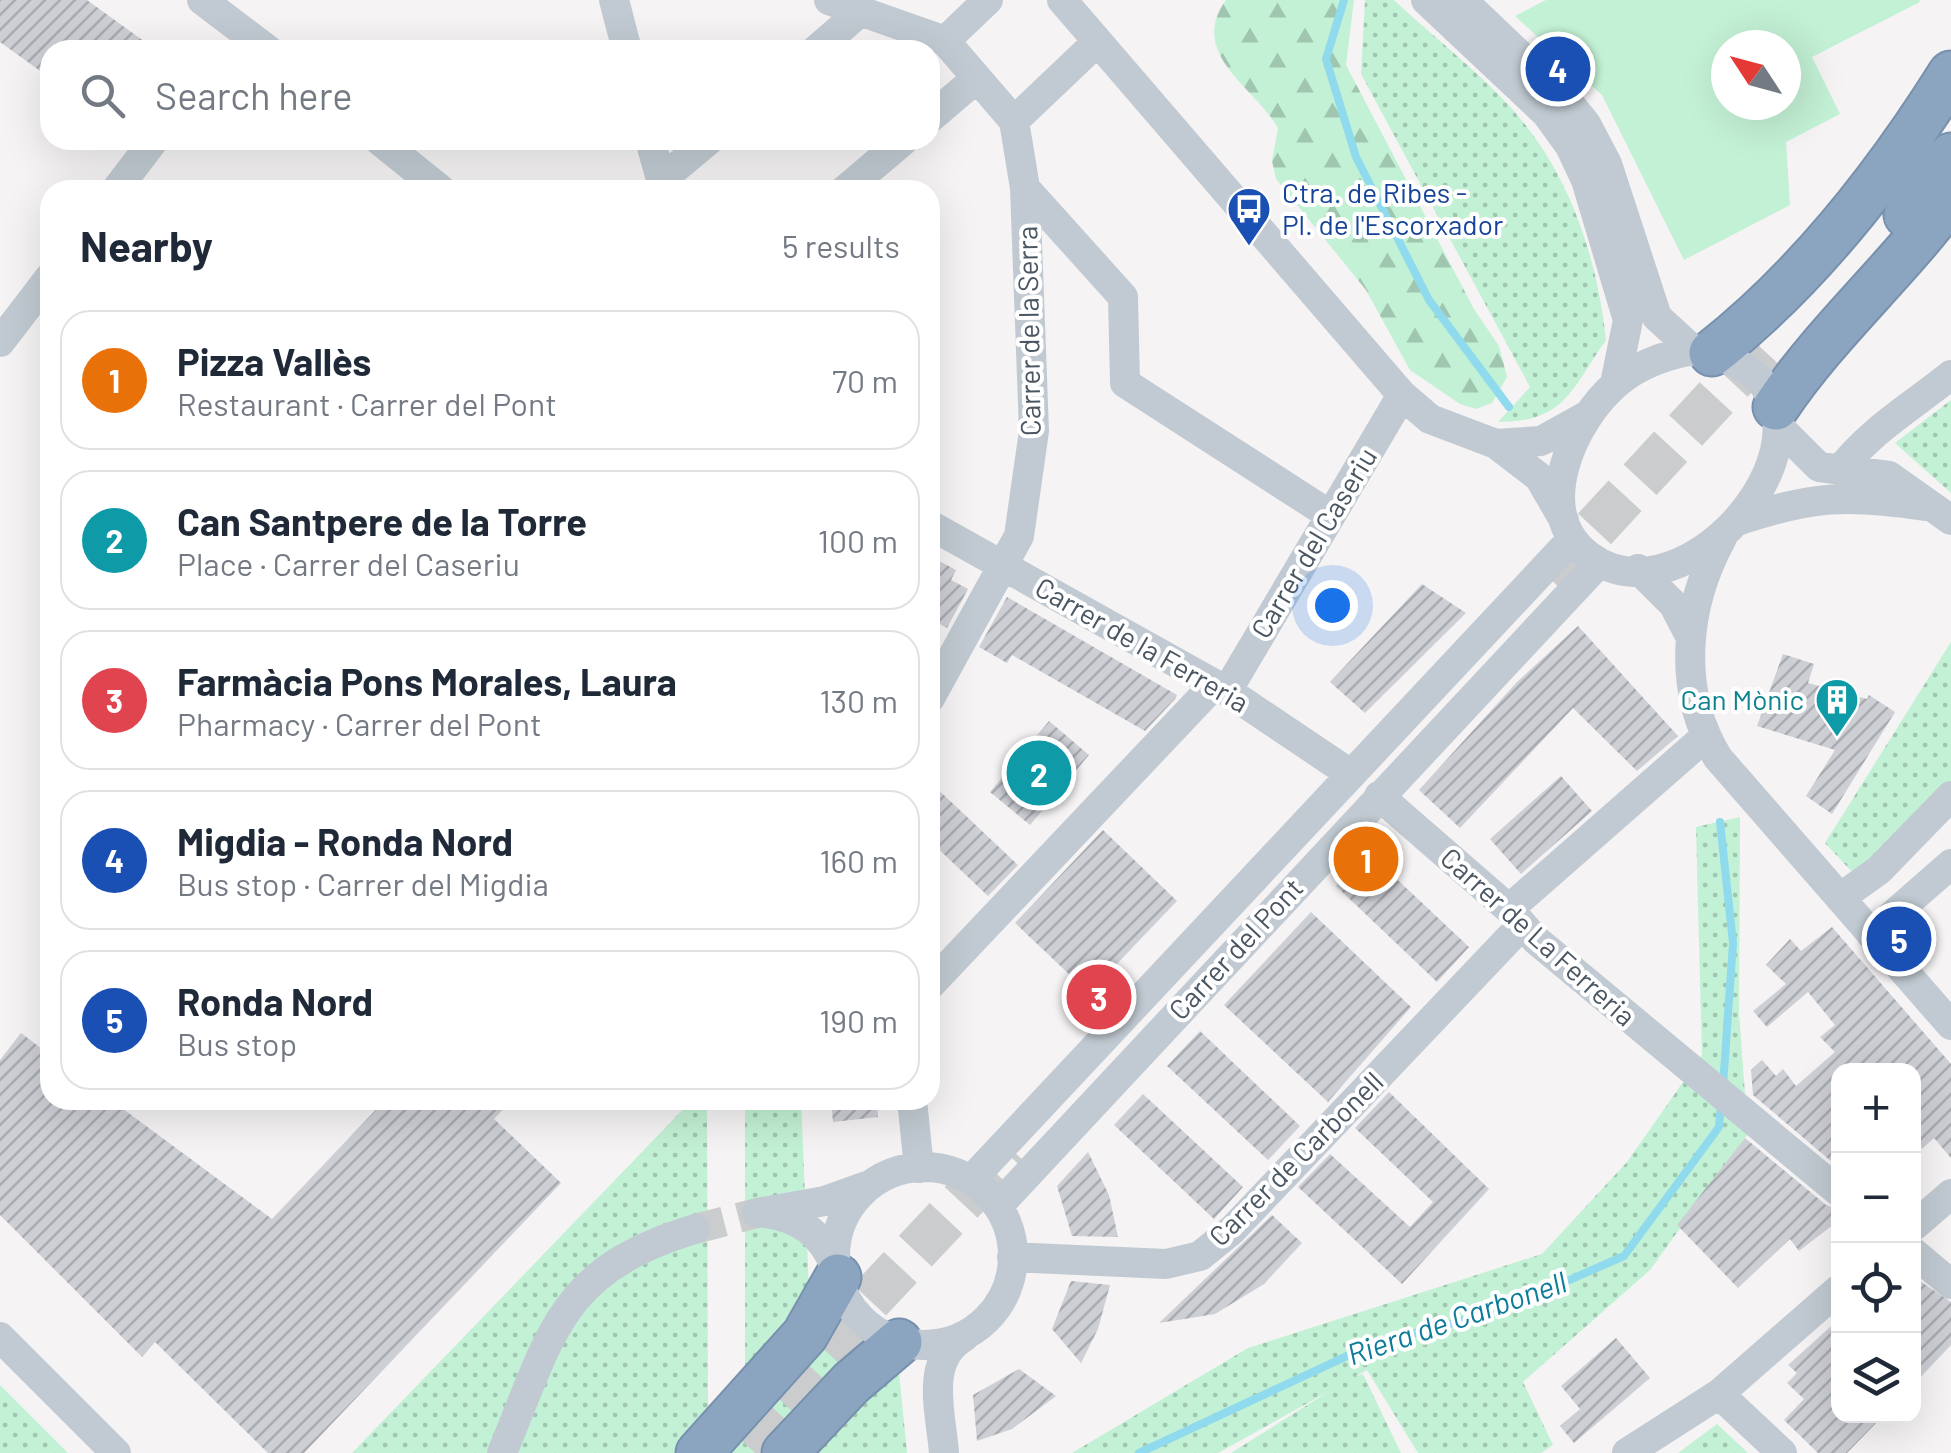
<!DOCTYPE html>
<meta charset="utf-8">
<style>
body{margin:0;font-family:Barlow,sans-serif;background:#f2f2f3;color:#1f2937}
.controls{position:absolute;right:30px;bottom:30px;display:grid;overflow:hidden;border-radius:20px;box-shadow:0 10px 40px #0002}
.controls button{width:90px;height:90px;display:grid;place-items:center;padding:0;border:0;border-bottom:2px solid #e0e1e3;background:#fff;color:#1f2937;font:50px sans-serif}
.compass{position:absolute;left:1711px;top:30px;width:90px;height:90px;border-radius:50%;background:#fff;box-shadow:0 10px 40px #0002;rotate:306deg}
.you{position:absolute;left:1332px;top:605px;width:35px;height:35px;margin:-25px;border:8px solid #fff;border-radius:50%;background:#1a73e8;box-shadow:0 0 0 15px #1a73e833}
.badge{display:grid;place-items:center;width:65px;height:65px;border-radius:50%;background:#2563eb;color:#fff;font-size:32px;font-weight:700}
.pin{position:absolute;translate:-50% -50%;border:5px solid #fff;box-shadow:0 2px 10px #0006}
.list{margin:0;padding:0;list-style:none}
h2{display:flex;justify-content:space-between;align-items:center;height:130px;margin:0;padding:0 40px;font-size:42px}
h2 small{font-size:32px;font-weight:400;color:#747a83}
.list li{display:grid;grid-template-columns:65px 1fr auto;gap:30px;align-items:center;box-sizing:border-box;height:140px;margin:0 20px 20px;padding:0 20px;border:2px solid #e0e1e3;border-radius:30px}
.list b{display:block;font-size:38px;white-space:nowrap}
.list p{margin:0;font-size:32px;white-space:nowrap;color:#747a83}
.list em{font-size:32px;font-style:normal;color:#747a83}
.icon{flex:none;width:55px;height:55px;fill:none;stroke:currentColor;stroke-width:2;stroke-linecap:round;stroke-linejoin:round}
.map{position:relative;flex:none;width:1951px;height:1453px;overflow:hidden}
.search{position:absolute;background:#fff;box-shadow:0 10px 40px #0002;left:40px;top:40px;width:900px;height:110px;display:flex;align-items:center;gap:25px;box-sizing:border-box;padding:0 35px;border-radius:30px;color:#747a83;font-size:38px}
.panel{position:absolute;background:#fff;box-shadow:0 10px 40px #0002;left:40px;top:180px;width:900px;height:930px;border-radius:30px}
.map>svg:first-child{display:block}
</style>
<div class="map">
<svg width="1951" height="1453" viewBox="0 0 1951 1453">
<defs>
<pattern id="grass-dots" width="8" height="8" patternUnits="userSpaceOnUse" patternTransform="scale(2.5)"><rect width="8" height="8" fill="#c3f1d5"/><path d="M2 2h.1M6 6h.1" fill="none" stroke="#a0c6b0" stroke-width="1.8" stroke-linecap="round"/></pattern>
<pattern id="forest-firs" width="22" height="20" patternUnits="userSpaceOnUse" patternTransform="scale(2.5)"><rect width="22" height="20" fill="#c3f1d5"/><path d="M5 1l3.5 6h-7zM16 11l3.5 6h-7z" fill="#a0c6b0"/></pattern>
<pattern id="building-hatch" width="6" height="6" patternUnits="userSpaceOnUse" patternTransform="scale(2.5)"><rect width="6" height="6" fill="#cdcfd5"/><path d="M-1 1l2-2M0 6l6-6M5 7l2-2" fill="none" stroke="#a8abb0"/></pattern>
</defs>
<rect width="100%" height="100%" fill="#f5f3f3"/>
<path fill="url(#grass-dots)" d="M1365 0H1394C1434 38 1495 84 1527 127 1574 187 1598 265 1606 340 1571 390 1565 422 1498 422L1530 387 1361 74Z
M1951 400V493L1895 443Z
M1951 642V781L1854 874 1825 843Z
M1740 817 1739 1013 1748 1134 1650 1270 1523 1382 1553 1445 1541 1453H1418L1367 1370 1354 1377 1363 1374 1401 1453H1231L1331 1390 1218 1453H1072L1248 1348 1542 1254 1627 1162 1702 1055 1696 827Z
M692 1100H707L708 1405 745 1382V1100H801L809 1290 899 1372 907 1453H352Z
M0 1385 68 1453H0Z
M1717 1424 1748 1453H1678Z"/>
<path fill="url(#forest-firs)" d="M1226 0H1354L1346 65 1474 309 1499 346 1507 377 1492 403 1476 409 1460 404 1410 370 1366 290 1276 179 1272 161 1278 128C1255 87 1187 54 1226 0Z"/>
<path fill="#c3f1d5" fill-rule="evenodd" d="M1546 0H1919L1920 2 1812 57 1840 114 1786 142 1790 205 1684 260 1602 95 1515 16ZM1726 45H1786V105H1726Z"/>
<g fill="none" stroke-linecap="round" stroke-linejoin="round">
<path stroke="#90daee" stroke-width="8" d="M1344 0 1326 59 1356 157 1429 300 1509 407
M1720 822 1733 943 1723 1086
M1139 1453 1375 1343 1499 1311 1624 1256 1719 1127 1721 1105"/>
</g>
<path fill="url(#building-hatch)" d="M0 0H87L156 50H50V78L0 42Z
M930 556 956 570 951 580 968 589 947 628 930 619Z
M1422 584 1466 613 1365 713 1330 682Z
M1007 597 1177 695 1175 699 1145 731 1012 655 1007 663 979 647Z
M1578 626 1678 736 1637 771 1573 708 1460 828 1419 790 1517 682Z
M1783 654 1814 664 1808 683 1867 699 1869 695 1895 712 1832 814 1806 796 1835 750 1757 726Z
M1049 721 1089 755 1030 825 990 792Z
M1561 776 1592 811 1521 874 1490 839Z
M930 782 1018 865 988 896 930 841Z
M1103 830 1177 901 1089 993 1015 923Z
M1368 852 1469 947 1437 982 1336 886Z
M1311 912 1411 1007 1328 1102 1224 1005Z
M1832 927 1951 1064V1158L1934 1138 1922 1149 1914 1139V1070H1838V1167L1753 1095 1751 1070 1762 1060 1776 1076 1783 1069 1796 1086 1835 1052 1820 1037 1835 1025 1808 992 1767 1027 1753 1011 1786 984 1766 965 1790 939 1801 951Z
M1200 1031 1300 1126 1268 1160 1167 1066Z
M21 1033 50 1055V1100H111L272 1219 385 1100H512L494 1119 561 1183 304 1453H268L155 1342 142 1357 0 1215V1060Z
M1389 1092 1489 1189 1402 1284 1298 1187 1330 1154 1410 1227 1433 1202 1355 1128Z
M1143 1094 1243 1187 1214 1219 1114 1125Z
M831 1100H877L878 1117 833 1122Z
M1745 1138 1826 1205 1838 1209V1221L1799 1251 1790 1239 1738 1288 1677 1225Z
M1088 1152 1109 1195 1118 1237 1072 1236 1057 1186Z
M1272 1215 1302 1243 1264 1284 1215 1314 1159 1323Z
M1914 1277 1951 1302V1345L1914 1384Z
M1071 1281 1110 1285 1098 1329 1081 1363 1052 1329Z
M1838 1320V1416H1883L1847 1453H1818L1784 1420 1804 1399 1787 1383 1797 1373 1788 1365Z
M1616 1338 1650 1378 1574 1443 1560 1426 1580 1409 1561 1386Z
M1019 1369 1056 1396 1012 1429 977 1441 973 1395Z"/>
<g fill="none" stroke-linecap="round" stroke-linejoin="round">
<path stroke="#caccce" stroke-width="30" stroke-dasharray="30 15" stroke-linecap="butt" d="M695 1229 757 1213"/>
<path stroke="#caccce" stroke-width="45" stroke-dasharray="45 22" stroke-linecap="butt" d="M1549 578 1775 334
M778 1398 1011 1149
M755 1453 809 1396"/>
<defs>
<path id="highway" d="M1907 215 1951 156
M1712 353C1807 278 1887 176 1951 74
M1776 407C1827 331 1897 271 1951 197
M699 1453 805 1335 838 1277
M785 1453 851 1383 899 1342"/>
</defs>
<use href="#highway" stroke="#7690ad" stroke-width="49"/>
<path stroke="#c1cad2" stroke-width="30" d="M202 0 268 50
M614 0 627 50
M829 0 945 41
M1062 0 1402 395 1430 419 1496 444 1539 477 1564 520
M1426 0 1546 113 1570 146 1586 180 1628 320 1615 384
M1462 0 1564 97 1586 124 1607 164 1657 317 1693 350
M816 50 861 11
M930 118 977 78
M1014 121 1097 42
M379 140 441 190
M650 140 664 190
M661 180 709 140
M1025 188 1123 297 1125 383 1330 515
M116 190 154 140
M845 190 904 140
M0 342 50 277
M1693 350C1888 380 1700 638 1589 556 1530 512 1573 420 1617 383 1639 364 1666 355 1693 350Z
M1778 426 1819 467 1889 476 1951 520
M1496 444 1541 441 1586 416
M1840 470C1872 429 1910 408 1951 375
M1737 521C1812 496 1847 494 1925 506
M930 525 1227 691 1349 773
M1722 538C1685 605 1676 690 1718 758L1951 1025
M1638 569 1674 605 1689 634
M1227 691 1402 395
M930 698 1019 536 1034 431 1025 188 1014 121 945 41 988 0
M1379 796 1509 909 1536 940 1838 1191
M1840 898 1879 870 1951 796
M1509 909 1705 737
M1871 934 1951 864
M930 985 1214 685
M912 1100 919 1168
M835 1256a89 89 0 1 1 178 0a89 89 0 1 1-178 0Z
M971 1180 1572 539
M998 1206 1599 563
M757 1213 825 1201 867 1186
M765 1213C800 1218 821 1233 835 1266
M1914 1226 1951 1194
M1914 1253 1951 1284
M1012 1257 1166 1264 1200 1256 1232 1230 1522 925
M0 1337 116 1453
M1719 1394 1782 1453
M502 1453C552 1333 559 1270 695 1229
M944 1453C941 1413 924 1360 964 1337
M1627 1453 1719 1394 1838 1290"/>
<use href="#highway" stroke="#8ba5c1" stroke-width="45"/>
</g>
<defs>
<symbol id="bus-pin" viewBox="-11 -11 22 30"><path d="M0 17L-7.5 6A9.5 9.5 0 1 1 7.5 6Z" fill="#1a4fb4" stroke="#fff"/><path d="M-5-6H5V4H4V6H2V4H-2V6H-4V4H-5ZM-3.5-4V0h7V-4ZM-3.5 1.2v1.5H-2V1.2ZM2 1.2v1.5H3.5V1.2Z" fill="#fff"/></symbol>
<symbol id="building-pin" viewBox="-11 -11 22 30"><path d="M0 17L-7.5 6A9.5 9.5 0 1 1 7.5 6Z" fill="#0f9aa8" stroke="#fff"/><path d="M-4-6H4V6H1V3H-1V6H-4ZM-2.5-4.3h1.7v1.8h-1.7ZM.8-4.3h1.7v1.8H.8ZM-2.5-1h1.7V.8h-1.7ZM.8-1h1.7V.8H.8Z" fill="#fff"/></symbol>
</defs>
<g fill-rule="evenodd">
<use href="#bus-pin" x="1224" y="184" width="50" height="68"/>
<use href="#building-pin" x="1812" y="675" width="50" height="68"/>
</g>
<g text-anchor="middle" stroke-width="8" stroke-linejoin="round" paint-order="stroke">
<g font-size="28" fill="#164399" stroke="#fff" text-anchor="start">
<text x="1282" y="203">Ctra. de Ribes -<tspan x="1282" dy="32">Pl. de l'Escorxador</tspan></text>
</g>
<g font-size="28" fill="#4a5661" stroke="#fff">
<text transform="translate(1029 331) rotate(-91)" y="10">Carrer de la Serra</text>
<text transform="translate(1314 543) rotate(-59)" y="10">Carrer del Caseriu</text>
<text transform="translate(1142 645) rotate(30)" y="10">Carrer de la Ferreria</text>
<text transform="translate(1538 937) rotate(42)" y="10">Carrer de La Ferreria</text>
<text transform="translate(1236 949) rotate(-47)" y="10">Carrer del Pont</text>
<text transform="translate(1296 1159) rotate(-45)" y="10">Carrer de Carbonell</text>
</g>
<g font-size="28" fill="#0d838f" stroke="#fff" text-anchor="end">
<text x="1804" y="710">Can Mònic</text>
</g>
<g font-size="30" font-style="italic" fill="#0c7c9b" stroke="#fff">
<text transform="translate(1457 1319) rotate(-19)" y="10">Riera de Carbonell</text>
</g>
</g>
</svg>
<div class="controls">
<button>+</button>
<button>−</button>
<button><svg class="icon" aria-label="locate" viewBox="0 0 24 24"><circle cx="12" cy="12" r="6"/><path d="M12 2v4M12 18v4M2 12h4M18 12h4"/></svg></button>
<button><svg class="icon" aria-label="layers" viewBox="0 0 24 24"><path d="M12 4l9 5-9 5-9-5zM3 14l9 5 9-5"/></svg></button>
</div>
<svg class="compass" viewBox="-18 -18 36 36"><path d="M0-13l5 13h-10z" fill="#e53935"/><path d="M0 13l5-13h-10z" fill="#747a83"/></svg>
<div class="you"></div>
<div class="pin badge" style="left:1366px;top:859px;background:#e8710a">1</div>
<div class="pin badge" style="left:1039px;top:773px;background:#0f9aa8">2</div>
<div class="pin badge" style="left:1099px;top:997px;background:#e0444e">3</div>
<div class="pin badge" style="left:1558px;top:69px;background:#1a4fb4">4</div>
<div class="pin badge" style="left:1899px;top:939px;background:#1a4fb4">5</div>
<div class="search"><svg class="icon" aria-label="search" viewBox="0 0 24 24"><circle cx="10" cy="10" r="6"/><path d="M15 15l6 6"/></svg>Search here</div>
<section class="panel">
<h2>Nearby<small>5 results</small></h2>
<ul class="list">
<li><span class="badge" style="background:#e8710a">1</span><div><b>Pizza Vallès</b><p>Restaurant · Carrer del Pont</p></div><em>70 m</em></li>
<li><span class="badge" style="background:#0f9aa8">2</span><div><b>Can Santpere de la Torre</b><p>Place · Carrer del Caseriu</p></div><em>100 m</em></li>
<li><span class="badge" style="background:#e0444e">3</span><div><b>Farmàcia Pons Morales, Laura</b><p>Pharmacy · Carrer del Pont</p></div><em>130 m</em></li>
<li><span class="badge" style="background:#1a4fb4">4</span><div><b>Migdia - Ronda Nord</b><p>Bus stop · Carrer del Migdia</p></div><em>160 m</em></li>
<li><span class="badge" style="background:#1a4fb4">5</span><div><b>Ronda Nord</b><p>Bus stop</p></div><em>190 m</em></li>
</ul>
</section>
</div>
